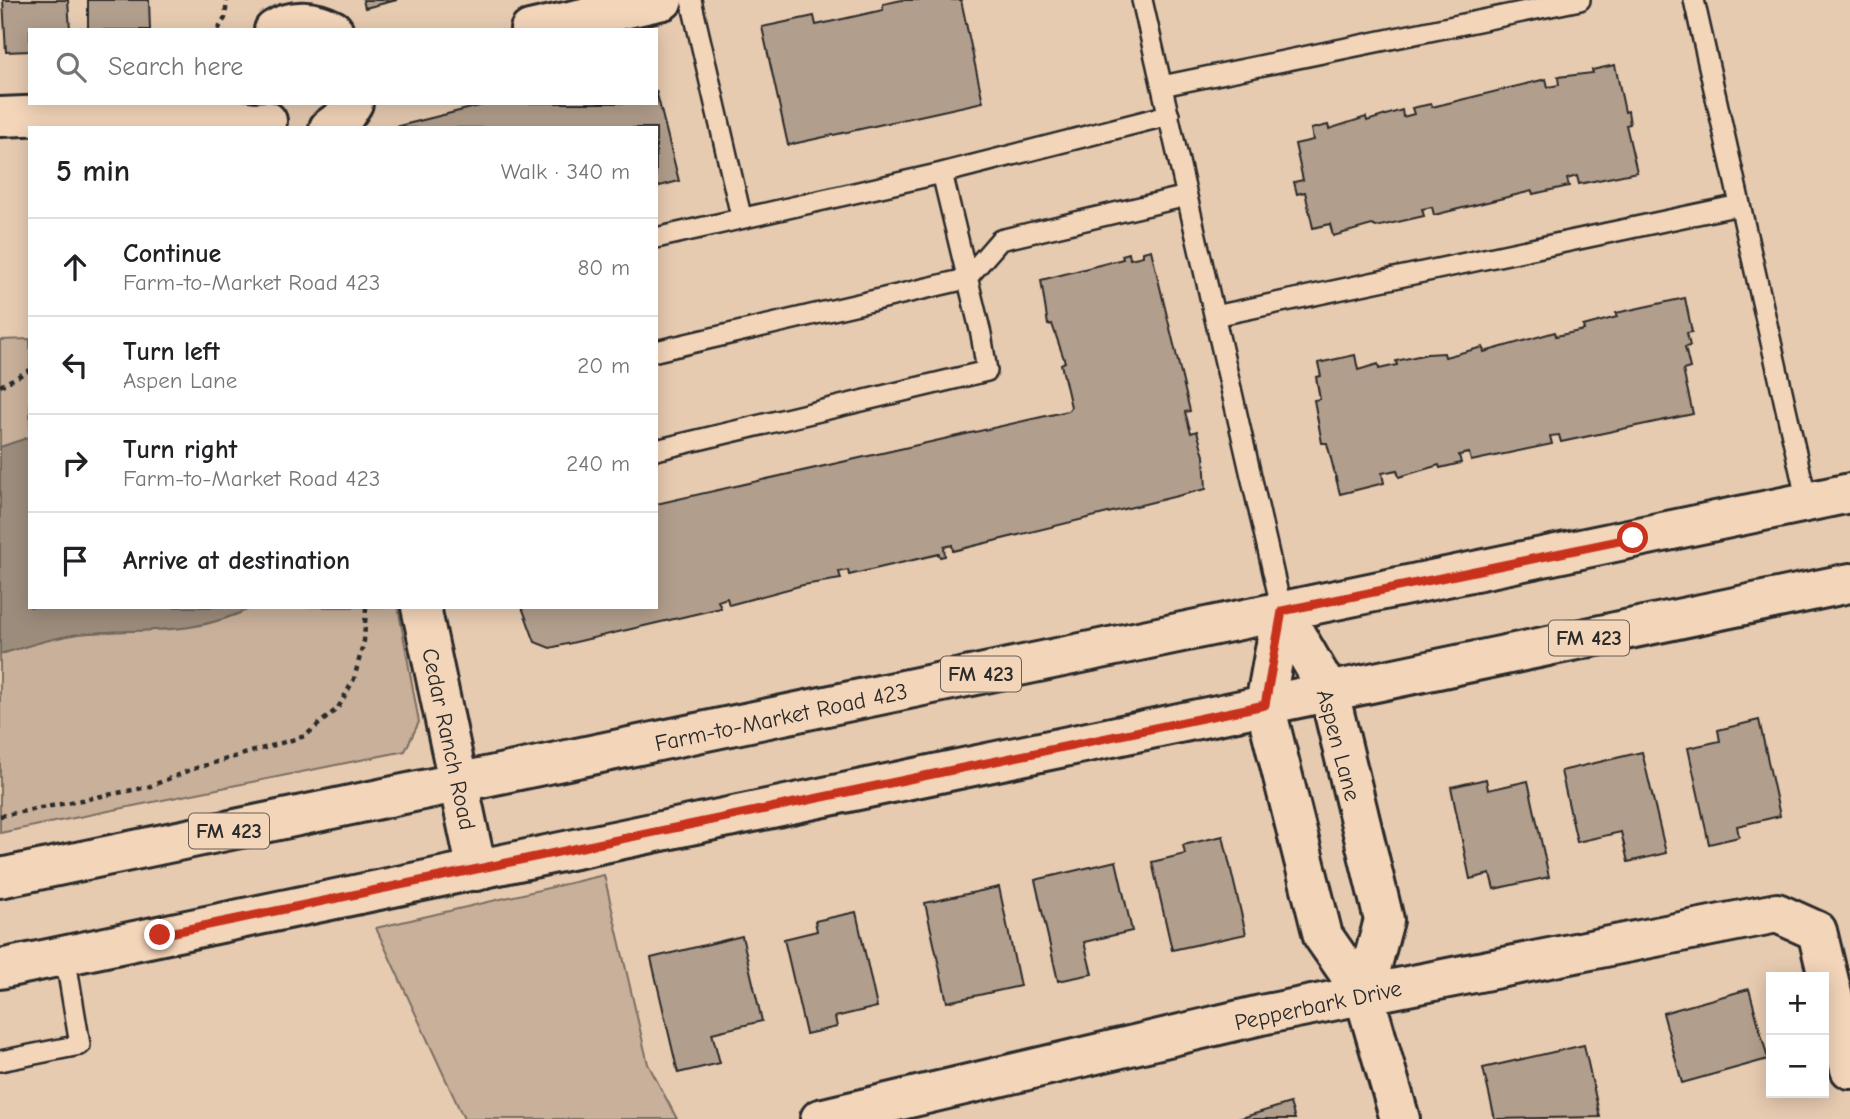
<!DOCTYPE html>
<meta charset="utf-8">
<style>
body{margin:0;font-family:"Comic Neue",sans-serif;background:#f2f2f2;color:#202124}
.controls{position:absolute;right:21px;bottom:21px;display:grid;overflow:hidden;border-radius:0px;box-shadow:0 4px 18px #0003}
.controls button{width:63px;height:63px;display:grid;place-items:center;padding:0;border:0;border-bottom:2px solid #e0e0e0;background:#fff;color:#202124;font:35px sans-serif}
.stop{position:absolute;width:21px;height:21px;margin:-16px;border:5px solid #c8321e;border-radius:50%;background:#fff}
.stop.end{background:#c8321e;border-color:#fff;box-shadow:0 2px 7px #0008}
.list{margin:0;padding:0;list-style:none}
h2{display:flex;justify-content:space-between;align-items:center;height:91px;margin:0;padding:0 28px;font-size:30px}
h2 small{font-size:23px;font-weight:400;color:#757577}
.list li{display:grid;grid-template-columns:46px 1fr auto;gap:21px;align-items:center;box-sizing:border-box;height:98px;padding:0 28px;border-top:2px solid #e0e0e0}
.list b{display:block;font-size:26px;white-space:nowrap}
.list p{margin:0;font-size:23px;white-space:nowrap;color:#757577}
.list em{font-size:23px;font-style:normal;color:#757577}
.icon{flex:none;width:38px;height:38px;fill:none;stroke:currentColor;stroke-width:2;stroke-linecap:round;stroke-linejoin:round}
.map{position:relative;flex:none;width:1850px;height:1119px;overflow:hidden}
.search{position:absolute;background:#fff;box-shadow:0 4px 18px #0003;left:28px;top:28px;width:630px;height:77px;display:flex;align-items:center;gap:18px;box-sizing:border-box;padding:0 24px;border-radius:0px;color:#757577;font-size:26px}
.panel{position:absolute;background:#fff;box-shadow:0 4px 18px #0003;left:28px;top:126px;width:630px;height:483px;border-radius:0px}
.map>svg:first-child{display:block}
</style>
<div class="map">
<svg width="1850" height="1119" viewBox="0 0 1850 1119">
<rect width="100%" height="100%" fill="#e7cbb1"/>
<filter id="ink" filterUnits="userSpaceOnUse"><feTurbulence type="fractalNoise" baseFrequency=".0143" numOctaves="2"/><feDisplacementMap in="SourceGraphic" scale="14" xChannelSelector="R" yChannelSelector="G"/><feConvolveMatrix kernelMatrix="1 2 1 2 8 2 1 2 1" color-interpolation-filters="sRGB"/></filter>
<g filter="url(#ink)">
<path fill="#c8b09a" stroke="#7a6e62" stroke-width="2" d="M30 339V607H398L419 722 405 751 0 833V340Z
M604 875 648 1064 677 1119H464L376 928Z"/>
<path fill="#9c8c7b" stroke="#6f655b" stroke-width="2" d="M30 437V607H253C191 638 143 627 79 634 53 637 26 647 0 654V447Z"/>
<path fill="#b29e8c" stroke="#2b2b2b" stroke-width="2" d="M3 0H68L70 30H30V51L6 52Z
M88 0H149L150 30H88Z
M363 0H397L365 8Z
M902 0H961L983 102 788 145 762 27 814 16 816 25 883 10V4Z
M1615 65 1625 112 1628 111 1630 124 1626 125 1637 172 1579 184 1577 176 1567 179 1569 186 1533 194 1532 191 1434 215 1432 207 1422 209 1424 216 1376 227 1372 225 1333 236 1330 224 1313 228 1305 192 1297 194 1294 182 1303 180 1295 144 1313 140 1311 129 1328 125 1329 129 1366 117 1367 121 1402 110 1403 117 1414 114 1412 108 1431 104 1432 107 1546 79 1548 87 1559 85 1558 77 1593 73 1592 70Z
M656 90 679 181 656 187V128H391L491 103H656Z
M1151 250 1190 411 1185 412 1191 433 1197 431 1204 456 1206 489 953 551 952 545 944 547 945 556 940 557 939 554 849 575 848 570 839 572 841 579 803 585 729 605 727 598 718 601 721 608 550 648 535 642 522 607H656V504L1068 411 1071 407 1061 364 1065 362 1052 324 1048 325 1041 280 1123 259 1122 255 1129 253 1130 259 1143 256V252Z
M1685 298 1692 332 1687 333 1690 346 1685 347 1690 368 1683 370 1693 414 1561 442 1559 435 1550 436 1552 444 1471 461 1469 453 1459 455 1461 463 1440 468 1439 465 1399 477 1397 470 1382 473 1384 483 1340 494 1327 443H1322L1314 400 1320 399 1316 377 1321 376 1318 363 1355 355 1358 370 1378 364 1379 369 1397 365 1396 361 1427 354 1444 353 1445 357 1483 347 1484 352 1555 332 1556 336 1584 330 1583 326 1617 317 1616 313Z
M1759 720 1780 816 1737 826 1739 837 1709 844 1688 748 1720 741 1718 730Z
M1642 752 1666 853 1628 862 1621 832 1577 842 1561 771Z
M1486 779 1488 790 1528 781 1549 877 1494 889 1490 874 1470 879 1451 787Z
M1223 836 1246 934 1172 950 1152 862 1185 854 1183 845Z
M1116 861 1132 931 1084 942 1092 974 1058 981 1035 880Z
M999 887 1020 986 947 1002 925 903Z
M856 912 877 1007 835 1017 837 1027 806 1034 784 939 817 931 815 921Z
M742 936 762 1021 712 1033 720 1063 678 1073 651 958Z
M1749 989 1768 1059 1682 1083 1663 1013Z
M1584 1045 1600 1117 1495 1119 1483 1068Z
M1290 1103 1295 1119H1238Z"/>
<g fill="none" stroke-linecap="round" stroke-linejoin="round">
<defs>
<path id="lane" d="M691 0 741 216
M1142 0 1282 611
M1694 0 1807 502
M1162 86 1580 0
M942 173 1169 115
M656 238 942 173 981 334 987 371 656 450
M1215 316 1740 205
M656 351 966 279 1000 240 1187 196
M0 1061 80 1045 65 955"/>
<path id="street" d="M274 30C293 18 314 20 333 30
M530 30 663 0
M0 117 169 110 255 122 267 121
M329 128 344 117 353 103
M421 607 477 871
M1282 611 1329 692 1384 920 1364 995 1323 936 1265 705Z
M1364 995 1400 1119
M820 1119 1261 1015 1777 913 1817 931 1850 1069"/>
<path id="primary" d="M0 878 1850 493
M0 969 1850 583"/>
</defs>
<use href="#lane" stroke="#2b2b2b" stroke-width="24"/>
<use href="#street" stroke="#2b2b2b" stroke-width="44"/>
<use href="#primary" stroke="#2b2b2b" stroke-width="44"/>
<path stroke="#2b2b2b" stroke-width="4.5" stroke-dasharray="5 5" stroke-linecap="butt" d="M218 30 225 18 227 0
M0 386 30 370
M0 816 148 787 193 769 305 736 338 708 354 679 364 641 366 607"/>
<use href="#lane" stroke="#f3d5b9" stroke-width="19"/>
<use href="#street" stroke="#f3d5b9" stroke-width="38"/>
<use href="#primary" stroke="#f3d5b9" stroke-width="38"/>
</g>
</g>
<g fill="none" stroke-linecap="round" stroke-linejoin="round" filter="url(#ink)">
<path stroke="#c8321e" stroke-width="9" d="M160 935 1265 705 1282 611 1633 538"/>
</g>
<g text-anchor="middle" stroke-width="5" stroke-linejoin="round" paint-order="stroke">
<g fill="#f3d5b9" stroke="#675e56" stroke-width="2">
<rect x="1549" y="620.5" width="80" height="35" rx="5"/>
<rect x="941" y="656.5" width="80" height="35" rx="5"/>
<rect x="189" y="813.5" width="80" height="35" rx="5"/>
</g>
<g font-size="21" font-weight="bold" fill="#2b2b2b">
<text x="1589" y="645">FM 423</text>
<text x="981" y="681">FM 423</text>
<text x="229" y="838">FM 423</text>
</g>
<g font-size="23" fill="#2b2b2b" stroke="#f3d5b9">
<text transform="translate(781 717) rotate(-12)" y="8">Farm-to-Market Road 423</text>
<text transform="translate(449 739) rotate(78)" y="8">Cedar Ranch Road</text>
<text transform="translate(1339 745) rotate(75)" y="8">Aspen Lane</text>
<text transform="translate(1318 1005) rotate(-12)" y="8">Pepperbark Drive</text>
</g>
</g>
</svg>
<div class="controls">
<button>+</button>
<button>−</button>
</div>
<div class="stop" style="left:1633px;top:538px"></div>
<div class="stop end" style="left:160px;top:935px"></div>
<div class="search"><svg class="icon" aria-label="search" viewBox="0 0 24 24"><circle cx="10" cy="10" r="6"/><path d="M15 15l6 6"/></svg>Search here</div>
<section class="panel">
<h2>5 min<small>Walk · 340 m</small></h2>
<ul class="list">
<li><svg class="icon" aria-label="ahead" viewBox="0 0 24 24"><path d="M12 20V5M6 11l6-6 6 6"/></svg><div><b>Continue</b><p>Farm-to-Market Road 423</p></div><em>80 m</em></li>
<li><svg class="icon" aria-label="left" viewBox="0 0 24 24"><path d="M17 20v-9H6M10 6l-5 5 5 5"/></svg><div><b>Turn left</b><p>Aspen Lane</p></div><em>20 m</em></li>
<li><svg class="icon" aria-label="right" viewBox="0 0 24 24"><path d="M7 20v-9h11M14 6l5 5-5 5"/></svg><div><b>Turn right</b><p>Farm-to-Market Road 423</p></div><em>240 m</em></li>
<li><svg class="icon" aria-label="arrive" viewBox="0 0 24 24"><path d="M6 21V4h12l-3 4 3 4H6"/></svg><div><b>Arrive at destination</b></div></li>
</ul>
</section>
</div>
